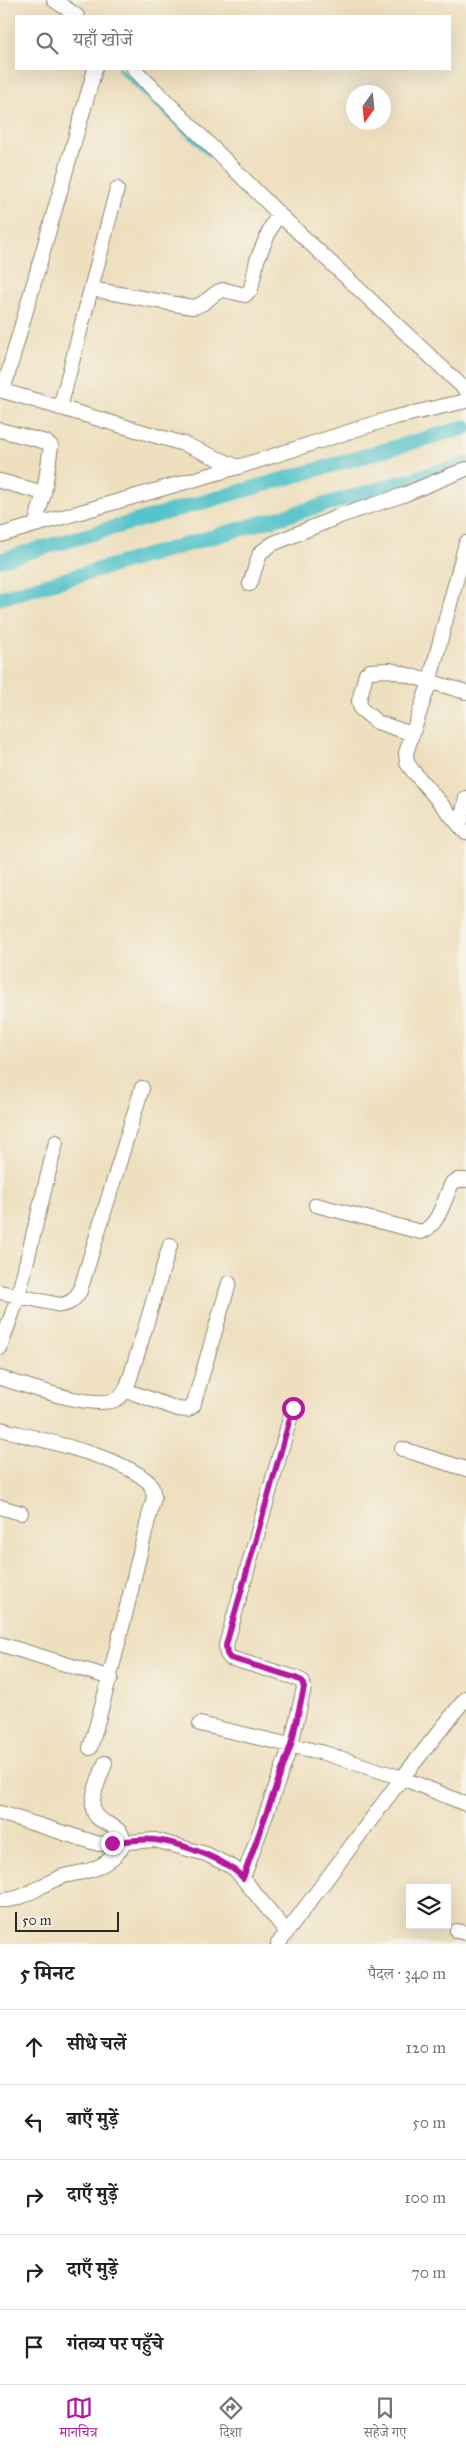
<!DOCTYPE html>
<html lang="hi">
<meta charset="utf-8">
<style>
body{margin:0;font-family:"IM FELL Great Primer","Noto Serif Devanagari",serif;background:#f2f2f2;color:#202124}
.controls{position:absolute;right:15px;bottom:15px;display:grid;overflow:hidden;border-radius:0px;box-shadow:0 5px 20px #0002}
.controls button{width:45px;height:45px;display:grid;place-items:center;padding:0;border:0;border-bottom:1px solid #e0e0e0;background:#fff;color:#202124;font:25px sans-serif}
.compass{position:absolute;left:346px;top:85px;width:45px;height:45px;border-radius:50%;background:#fff;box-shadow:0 5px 20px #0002;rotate:195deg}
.scale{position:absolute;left:15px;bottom:12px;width:104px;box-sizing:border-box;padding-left:5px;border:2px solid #2b2b2b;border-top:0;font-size:14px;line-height:18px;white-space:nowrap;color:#2b2b2b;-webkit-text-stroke:4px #f7f3e8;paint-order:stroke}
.stop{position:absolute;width:15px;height:15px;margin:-11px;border:4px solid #b5179e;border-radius:50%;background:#fff}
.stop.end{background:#b5179e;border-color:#fff;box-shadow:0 1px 5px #0008}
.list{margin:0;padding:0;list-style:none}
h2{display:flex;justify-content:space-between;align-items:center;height:65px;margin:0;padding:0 20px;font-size:21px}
h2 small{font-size:16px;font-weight:400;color:#757577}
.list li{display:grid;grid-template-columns:32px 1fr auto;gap:15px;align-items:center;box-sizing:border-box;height:75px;padding:0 20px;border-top:1px solid #e0e0e0}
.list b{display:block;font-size:19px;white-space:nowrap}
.list em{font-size:16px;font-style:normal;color:#757577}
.icon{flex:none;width:28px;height:28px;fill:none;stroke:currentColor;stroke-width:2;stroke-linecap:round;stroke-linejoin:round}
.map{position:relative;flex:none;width:466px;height:1944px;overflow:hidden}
.search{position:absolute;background:#fff;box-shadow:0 5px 20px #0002;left:15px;right:15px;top:15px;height:55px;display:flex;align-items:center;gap:12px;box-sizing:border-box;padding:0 18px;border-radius:0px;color:#757577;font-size:19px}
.sheet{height:440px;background:#fff}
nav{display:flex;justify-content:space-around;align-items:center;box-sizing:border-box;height:70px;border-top:1px solid #e0e0e0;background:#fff;font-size:14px;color:#757577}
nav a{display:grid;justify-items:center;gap:2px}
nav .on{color:#b5179e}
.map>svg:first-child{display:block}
</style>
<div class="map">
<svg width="466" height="1944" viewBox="0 0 466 1944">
<rect width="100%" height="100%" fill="#f7f3e8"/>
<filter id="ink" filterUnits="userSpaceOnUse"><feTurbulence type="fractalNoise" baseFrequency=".02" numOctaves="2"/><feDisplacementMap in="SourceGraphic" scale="10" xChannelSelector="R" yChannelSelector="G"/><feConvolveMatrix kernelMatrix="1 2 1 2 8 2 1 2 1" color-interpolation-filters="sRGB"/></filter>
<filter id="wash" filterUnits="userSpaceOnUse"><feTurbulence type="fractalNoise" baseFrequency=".0096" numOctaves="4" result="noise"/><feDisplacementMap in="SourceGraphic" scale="20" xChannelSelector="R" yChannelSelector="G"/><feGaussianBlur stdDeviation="1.12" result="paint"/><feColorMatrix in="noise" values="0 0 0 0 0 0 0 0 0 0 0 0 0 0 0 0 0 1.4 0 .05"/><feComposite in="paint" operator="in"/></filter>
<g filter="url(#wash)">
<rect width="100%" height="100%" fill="#eedfbe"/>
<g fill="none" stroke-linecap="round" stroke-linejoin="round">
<path stroke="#55c3cb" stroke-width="4.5" d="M119 69 209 154"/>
<path stroke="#55c3cb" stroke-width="15" d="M0 560 466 427
M0 598 466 464"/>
</g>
</g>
<g filter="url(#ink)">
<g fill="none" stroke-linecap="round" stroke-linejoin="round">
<defs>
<path id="minor" d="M54 0 77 16
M134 69 279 214 466 390
M91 289 192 307C206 306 214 290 224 290 231 291 239 294 245 295L251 289 257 260 272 225 279 214
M0 390 184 444 238 467
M3 391 95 69
M60 408 117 189
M0 430 46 442 51 446 44 493
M0 481 44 493 35 525
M0 535 238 467 392 418 466 401
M466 543 428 687 406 753 407 763 413 771 466 833
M250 584 260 553 272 544 340 516 403 495 466 469
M412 734 377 722 361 709 359 701 366 674 370 671 390 670 466 692
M460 826 466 798
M316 1205 421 1232C438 1227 445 1198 452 1183L458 1180H466
M0 1292 60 1305C70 1304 74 1300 80 1291L142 1088
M0 1348 18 1297 56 1142
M0 1378C26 1385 94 1411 117 1399 126 1394 128 1383 131 1375L170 1245
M125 1390 178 1409 187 1410 193 1406 229 1283
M0 1429C38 1439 118 1456 146 1480 152 1484 153 1491 154 1497 132 1581 115 1665 90 1748
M402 1449 466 1469
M0 1507 21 1513
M0 1644 111 1678
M200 1724 324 1753 402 1778 466 1804
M0 1813 99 1844 155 1840 206 1854 234 1868 287 1932
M243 1878 291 1745 304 1688 302 1681 293 1677 230 1658 227 1654 226 1645 293 1408
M0 1900C22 1902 41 1884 61 1877 73 1873 87 1873 98 1867 106 1863 122 1852 123 1844 126 1823 98 1826 94 1812 89 1798 101 1776 105 1763
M457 1931 466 1933
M278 1944 402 1778 466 1698"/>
</defs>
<use href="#minor" stroke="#8c8574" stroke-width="16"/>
<use href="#minor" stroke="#fff" stroke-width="14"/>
</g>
</g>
<g fill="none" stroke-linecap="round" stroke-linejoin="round" filter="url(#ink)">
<path stroke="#b5179e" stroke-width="6" d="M112 1843C126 1841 141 1838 155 1840 181 1843 226 1859 243 1878L291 1745 304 1688 302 1681 293 1677 230 1658 227 1654 226 1645 293 1408"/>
</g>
</svg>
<div class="controls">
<button><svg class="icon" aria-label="layers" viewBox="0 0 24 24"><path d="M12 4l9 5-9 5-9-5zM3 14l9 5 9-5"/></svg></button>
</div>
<svg class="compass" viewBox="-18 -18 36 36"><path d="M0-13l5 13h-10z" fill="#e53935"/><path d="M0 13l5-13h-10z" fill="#757577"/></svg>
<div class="scale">50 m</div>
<div class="stop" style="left:293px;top:1408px"></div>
<div class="stop end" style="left:112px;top:1843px"></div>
<div class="search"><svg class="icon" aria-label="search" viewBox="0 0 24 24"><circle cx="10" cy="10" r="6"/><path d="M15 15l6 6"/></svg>यहाँ खोजें</div>
</div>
<section class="sheet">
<h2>5 मिनट<small>पैदल · 340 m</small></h2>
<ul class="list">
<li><svg class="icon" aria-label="ahead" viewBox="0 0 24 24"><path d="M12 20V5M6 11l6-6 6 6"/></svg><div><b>सीधे चलें</b></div><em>120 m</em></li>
<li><svg class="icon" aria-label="left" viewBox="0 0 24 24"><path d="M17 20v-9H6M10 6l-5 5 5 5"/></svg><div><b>बाएँ मुड़ें</b></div><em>50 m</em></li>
<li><svg class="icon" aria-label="right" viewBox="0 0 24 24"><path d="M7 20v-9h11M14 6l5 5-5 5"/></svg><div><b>दाएँ मुड़ें</b></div><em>100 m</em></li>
<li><svg class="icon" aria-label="right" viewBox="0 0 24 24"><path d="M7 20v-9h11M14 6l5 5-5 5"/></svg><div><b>दाएँ मुड़ें</b></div><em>70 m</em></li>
<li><svg class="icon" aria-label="arrive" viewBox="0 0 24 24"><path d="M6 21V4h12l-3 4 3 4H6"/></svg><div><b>गंतव्य पर पहुँचे</b></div></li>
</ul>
</section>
<nav>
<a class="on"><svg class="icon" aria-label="map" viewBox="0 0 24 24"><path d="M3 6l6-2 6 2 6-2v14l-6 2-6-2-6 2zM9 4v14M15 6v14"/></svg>मानचित्र</a>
<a><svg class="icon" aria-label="directions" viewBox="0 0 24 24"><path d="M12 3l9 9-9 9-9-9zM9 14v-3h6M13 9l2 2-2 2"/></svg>दिशा</a>
<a><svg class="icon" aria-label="saved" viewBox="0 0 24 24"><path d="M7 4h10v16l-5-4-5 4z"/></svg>सहेजे गए</a>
</nav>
